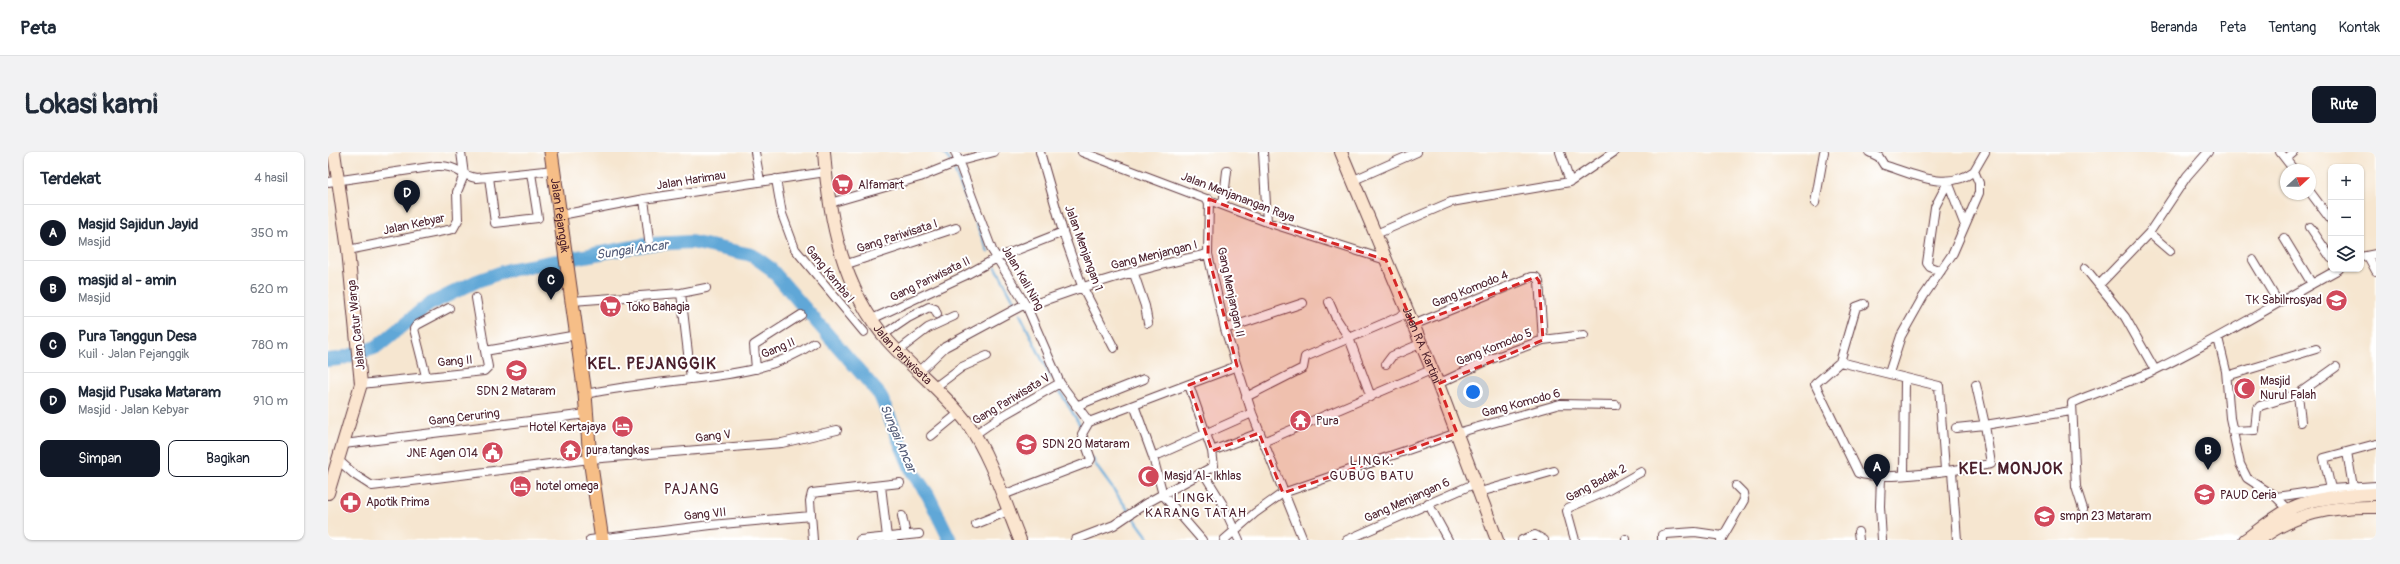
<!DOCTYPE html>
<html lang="id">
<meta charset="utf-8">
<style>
body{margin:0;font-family:Pangolin,sans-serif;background:#f2f2f3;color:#1f2937}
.controls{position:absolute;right:12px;top:12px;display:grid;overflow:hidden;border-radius:8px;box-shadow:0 1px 3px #0004}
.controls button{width:36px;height:36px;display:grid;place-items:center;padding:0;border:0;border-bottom:1px solid #e0e1e3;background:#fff;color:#1f2937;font:20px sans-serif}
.compass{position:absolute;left:1952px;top:12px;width:36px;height:36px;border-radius:50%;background:#fff;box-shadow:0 1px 3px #0004;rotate:69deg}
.you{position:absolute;left:1145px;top:240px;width:14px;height:14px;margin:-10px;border:3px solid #fff;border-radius:50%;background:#1a73e8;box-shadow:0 0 0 6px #1a73e833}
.badge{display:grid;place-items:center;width:26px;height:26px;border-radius:50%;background:#111827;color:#fff;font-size:13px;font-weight:700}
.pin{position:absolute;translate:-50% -33px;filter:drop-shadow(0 1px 2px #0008)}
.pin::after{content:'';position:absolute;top:21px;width:14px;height:12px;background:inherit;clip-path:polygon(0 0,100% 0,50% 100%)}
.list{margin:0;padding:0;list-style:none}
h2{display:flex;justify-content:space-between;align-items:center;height:52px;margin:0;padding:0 16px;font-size:17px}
h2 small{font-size:13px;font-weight:400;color:#747a83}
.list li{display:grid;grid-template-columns:26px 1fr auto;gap:12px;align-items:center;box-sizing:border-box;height:56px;padding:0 16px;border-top:1px solid #e0e1e3}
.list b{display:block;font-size:15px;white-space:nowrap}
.list p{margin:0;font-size:13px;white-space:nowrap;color:#747a83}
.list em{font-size:13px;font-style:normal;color:#747a83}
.actions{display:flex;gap:8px;padding:12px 16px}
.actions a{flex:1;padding:9px 0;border:1px solid #111827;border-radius:8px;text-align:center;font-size:14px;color:#111827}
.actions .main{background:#111827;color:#fff}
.icon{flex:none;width:22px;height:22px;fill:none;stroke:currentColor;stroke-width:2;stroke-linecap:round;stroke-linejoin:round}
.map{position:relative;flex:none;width:2048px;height:388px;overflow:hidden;border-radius:8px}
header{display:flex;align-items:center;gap:24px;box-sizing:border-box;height:56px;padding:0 20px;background:#fff;border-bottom:1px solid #e0e1e3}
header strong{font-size:19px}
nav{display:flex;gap:22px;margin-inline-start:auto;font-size:14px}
.intro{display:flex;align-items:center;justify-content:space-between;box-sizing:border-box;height:96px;padding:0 24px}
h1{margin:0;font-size:28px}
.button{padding:10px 18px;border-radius:8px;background:#111827;color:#fff;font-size:14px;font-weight:700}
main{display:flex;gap:24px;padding:0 24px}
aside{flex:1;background:#fff;border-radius:8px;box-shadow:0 1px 3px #0004}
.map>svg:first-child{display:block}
</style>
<header>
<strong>Peta</strong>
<nav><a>Beranda</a><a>Peta</a><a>Tentang</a><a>Kontak</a></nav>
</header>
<div class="intro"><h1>Lokasi kami</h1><a class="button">Rute</a></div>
<main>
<aside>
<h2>Terdekat<small>4 hasil</small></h2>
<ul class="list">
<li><span class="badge">A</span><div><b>Masjid Sajidun Jayid</b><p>Masjid</p></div><em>350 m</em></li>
<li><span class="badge">B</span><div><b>masjid al - amin</b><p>Masjid</p></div><em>620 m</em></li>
<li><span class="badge">C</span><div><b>Pura Tanggun Desa</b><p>Kuil · Jalan Pejanggik</p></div><em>780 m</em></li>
<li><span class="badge">D</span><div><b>Masjid Pusaka Mataram</b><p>Masjid · Jalan Kebyar</p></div><em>910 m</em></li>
</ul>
<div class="actions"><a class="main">Simpan</a><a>Bagikan</a></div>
</aside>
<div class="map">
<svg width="2048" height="388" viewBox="0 0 2048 388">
<rect width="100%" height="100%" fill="#fff"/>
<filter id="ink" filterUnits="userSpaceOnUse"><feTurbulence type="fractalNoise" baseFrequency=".025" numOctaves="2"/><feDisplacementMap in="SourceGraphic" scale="8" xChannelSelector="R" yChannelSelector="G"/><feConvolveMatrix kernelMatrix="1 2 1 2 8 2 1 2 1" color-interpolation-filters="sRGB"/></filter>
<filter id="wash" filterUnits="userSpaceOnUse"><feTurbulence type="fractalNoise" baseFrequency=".012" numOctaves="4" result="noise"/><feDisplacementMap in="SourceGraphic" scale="16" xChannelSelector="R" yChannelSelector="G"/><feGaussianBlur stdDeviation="0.9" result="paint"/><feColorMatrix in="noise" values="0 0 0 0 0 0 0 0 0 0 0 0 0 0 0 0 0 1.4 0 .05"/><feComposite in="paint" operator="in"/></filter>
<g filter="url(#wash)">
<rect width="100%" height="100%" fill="#f6e6d0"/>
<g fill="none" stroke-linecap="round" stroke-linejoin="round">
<path stroke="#61a7d7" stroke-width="2.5" d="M615 0 622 9
M627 20 660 100
M668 115 686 149
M692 162 723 226
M731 238 755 278
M765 307 769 315 822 388"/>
<path stroke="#61a7d7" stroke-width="14" d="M0 208 11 207 49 195 100 153 149 129 180 118 322 92 363 90 424 103 442 116 552 243 585 321 600 343 622 388"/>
</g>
</g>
<g filter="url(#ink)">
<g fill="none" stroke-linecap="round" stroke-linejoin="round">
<defs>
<path id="street" d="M427 0 432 29
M627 0 664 98 699 155 732 231 761 270
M712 0 735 80 754 134 786 196
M754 0 939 70 1058 108
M935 0 939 70
M1232 0 1242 30
M1541 0 1551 5 1556 13C1585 22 1619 40 1646 19
M1952 0 1966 18
M1958 7 1966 0
M161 25 167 71 210 66 203 21
M448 27 454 62 467 97 536 180
M1026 28 1089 0
M0 30 109 14C129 13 131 23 148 26L226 18
M1620 30 1636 71
M1982 40 2003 68
M316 47 321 88
M881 47 880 102 897 177 924 261 975 388
M502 51 592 25 632 9 666 0
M1487 51 1496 0
M895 53 899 19
M233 63 316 47 498 20
M1982 75 2003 106
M1821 81 1842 99
M1048 82 1123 50 1242 30 1286 0
M1956 86 1984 132
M20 98 125 77 130 68 129 40 136 23 133 0
M2040 104 2048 119
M2033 105 2048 102
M1925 108 1950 150
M516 113 628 76
M1757 116 1797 165 1827 218
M805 119 817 154 820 171
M1613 119 1602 115 1599 111 1607 55 1620 30
M1771 133 1821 81 1859 24 1880 0
M353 141 363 227
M148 146 157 199
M244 149 353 141 378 136
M1001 150 1008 166 1021 186 1043 245
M1536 152 1528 155 1512 210 1487 232 1530 321C1555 330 1635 317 1663 312L1657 273 1743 259
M699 155C759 132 818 115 880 102
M544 167 636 124 669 106 735 80
M1085 173 1203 125H1208L1211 129 1215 188
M897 177 975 151
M555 183 580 166 601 155 607 157 609 162
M1890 186 1898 219 1902 266 1912 312 1919 326 1948 345 1963 360
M570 199 600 176 626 164
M1512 210 1611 234 1617 318
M1058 212 1064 204 1092 192
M428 217 426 193 473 163
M591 220 617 195 697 152
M1561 221 1573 184 1595 145 1625 101 1651 41V31L1646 19 1657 0
M98 224 86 177 89 173 121 156
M1899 224 1988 197
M33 232 156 219 160 215 157 199 249 183
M1110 232 1163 207 1215 188 1256 183
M606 236 634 215 659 204
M257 242C291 235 327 231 362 227 405 222 449 217 486 191
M1970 242 1973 270
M918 245 975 216 977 205 1080 161
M806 253 825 305 835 343 874 388
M748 254 816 227
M1628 276 1657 273 1648 233
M1904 279 1927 278 1929 258 1932 254 1970 242 2008 215
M646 283 672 265 732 231
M603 284 631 261
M935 290 1103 218
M16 292 259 262
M884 299 931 281
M2019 300 2025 335
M825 305 924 261
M9 307 27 323 44 334 262 307 454 291 509 278
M1624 319 1629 388
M875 320 894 351 911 388
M1576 322 1577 226
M1553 324 1552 354 1554 388
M553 334 559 385
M2003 337 2048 334
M1152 340 1226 319
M675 343 761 310 763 307 754 282 761 270 909 214
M1948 345 2003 337 1996 306 2048 292
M1100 351 1120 388
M1755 357 1748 335 1744 251C1772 238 1802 231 1829 217 1891 187 1950 150 2011 117
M574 364 578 383
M648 372 680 359
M1530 380 1531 388
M1298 387V388
M262 388 383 373 483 364
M485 388 482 349 484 341 572 331
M532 388 591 382
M747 388 786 373 817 352 886 314 884 299 861 233
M896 388 927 361 955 341 1129 281 1232 252 1288 253
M1019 388 1148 331
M1194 388 1207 383 1216 388
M1247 388 1239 359 1240 356 1277 340 1313 320
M1334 388V383L1338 382 1367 380 1395 384
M1393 388 1416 348 1415 341 1408 334"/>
<g id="secondary">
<path id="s1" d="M496 0C501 67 514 136 560 189 584 216 619 243 640 272 664 307 676 349 692 388"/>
<path id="s2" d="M1013 0 1110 232 1169 388"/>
<path d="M0 341 33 232 20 98 6 0"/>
<path d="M1917 388C1931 378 1945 366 1960 358 1983 345 2022 343 2048 342"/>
<path d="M1931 388C1967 361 2003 354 2048 355"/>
</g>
<g id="primary">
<path id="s3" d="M223 0 257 242 262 307 274 388"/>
</g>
</defs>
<use href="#street" stroke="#643d44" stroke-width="10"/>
<use href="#secondary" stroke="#643d44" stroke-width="14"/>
<use href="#primary" stroke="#643d44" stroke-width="15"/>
<use href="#street" stroke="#fff" stroke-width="8"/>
<use href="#secondary" stroke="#fbe5cf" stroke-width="12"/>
<use href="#primary" stroke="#f6be87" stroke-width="13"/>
</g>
</g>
<path fill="#d62828" fill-opacity="0.2" stroke="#d62828" stroke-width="3" stroke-dasharray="8 5" stroke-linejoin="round" d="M881 47 939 70 1058 108 1085 173 1208 125 1211 129 1215 188 1110 232 1129 281 955 341 931 281 884 299 861 233 909 214 880 102Z"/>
<defs>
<symbol id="supermarket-disc" viewBox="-11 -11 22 22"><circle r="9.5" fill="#d1495b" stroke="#fff"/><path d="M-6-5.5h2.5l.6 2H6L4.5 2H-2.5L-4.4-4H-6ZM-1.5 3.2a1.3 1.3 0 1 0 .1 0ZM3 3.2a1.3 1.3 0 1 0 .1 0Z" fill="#fff"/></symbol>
<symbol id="school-disc" viewBox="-11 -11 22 22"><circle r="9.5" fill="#d1495b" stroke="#fff"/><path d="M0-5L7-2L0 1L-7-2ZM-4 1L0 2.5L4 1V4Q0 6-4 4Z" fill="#fff"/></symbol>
<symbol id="mosque-disc" viewBox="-11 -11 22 22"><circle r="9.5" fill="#d1495b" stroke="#fff"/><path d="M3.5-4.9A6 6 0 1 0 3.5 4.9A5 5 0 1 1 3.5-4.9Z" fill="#fff"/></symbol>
<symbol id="temple-disc" viewBox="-11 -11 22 22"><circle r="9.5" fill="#d1495b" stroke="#fff"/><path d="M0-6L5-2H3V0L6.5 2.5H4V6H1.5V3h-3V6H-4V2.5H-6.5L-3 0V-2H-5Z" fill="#fff"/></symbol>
<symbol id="hotel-disc" viewBox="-11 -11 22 22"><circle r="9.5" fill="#d1495b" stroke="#fff"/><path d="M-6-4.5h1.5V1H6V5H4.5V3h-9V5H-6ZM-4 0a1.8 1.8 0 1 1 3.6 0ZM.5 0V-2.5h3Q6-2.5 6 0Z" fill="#fff"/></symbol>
<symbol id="civic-disc" viewBox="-11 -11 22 22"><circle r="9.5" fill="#d1495b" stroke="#fff"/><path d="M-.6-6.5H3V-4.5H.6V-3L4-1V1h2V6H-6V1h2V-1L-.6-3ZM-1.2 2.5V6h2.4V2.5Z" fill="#fff"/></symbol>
<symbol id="pharmacy-disc" viewBox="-11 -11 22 22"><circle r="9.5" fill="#d1495b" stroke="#fff"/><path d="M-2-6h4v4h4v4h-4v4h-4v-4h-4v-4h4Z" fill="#fff"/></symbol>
</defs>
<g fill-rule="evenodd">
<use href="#supermarket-disc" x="502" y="20" width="25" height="25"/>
<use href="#school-disc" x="1996" y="136" width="25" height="25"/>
<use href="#supermarket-disc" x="270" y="142" width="25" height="25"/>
<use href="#school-disc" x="176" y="206" width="25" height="25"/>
<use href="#mosque-disc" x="1904" y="224" width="25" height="25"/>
<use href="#temple-disc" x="960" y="256" width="25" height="25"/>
<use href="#hotel-disc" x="282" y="262" width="25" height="25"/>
<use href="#school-disc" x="686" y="280" width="25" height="25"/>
<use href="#temple-disc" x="230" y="286" width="25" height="25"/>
<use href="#civic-disc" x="152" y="288" width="25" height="25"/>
<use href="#mosque-disc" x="808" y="312" width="25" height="25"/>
<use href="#hotel-disc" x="180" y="322" width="25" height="25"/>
<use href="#school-disc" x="1864" y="330" width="25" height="25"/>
<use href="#pharmacy-disc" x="10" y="338" width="25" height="25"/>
<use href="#school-disc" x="1704" y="352" width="25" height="25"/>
</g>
<g text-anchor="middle" stroke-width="4" stroke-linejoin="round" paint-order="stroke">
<g font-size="12" fill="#4a1f2b" stroke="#fff">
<text transform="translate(363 28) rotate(-9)" y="4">Jalan Harimau</text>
<text transform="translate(910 45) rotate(21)" y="4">Jalan Menjanangan Raya</text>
<text dy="4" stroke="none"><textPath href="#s3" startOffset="64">Jalan Pejanggik</textPath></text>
<text transform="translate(86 72) rotate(-12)" y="4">Jalan Kebyar</text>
<text transform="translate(569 84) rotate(-18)" y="4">Gang Pariwisata I</text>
<text transform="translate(756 96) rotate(70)" y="4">Jalan Menjangan 1</text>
<text transform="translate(826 103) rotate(-14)" y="4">Gang Menjangan I</text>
<text transform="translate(502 122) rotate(51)" y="4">Gang Kamba I</text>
<text transform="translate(695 126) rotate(60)" y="4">Jalan Kali Ning</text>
<text transform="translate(602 127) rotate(-26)" y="4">Gang Pariwisata II</text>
<text transform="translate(1142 137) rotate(-22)" y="4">Gang Komodo 4</text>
<text transform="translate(903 140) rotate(78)" y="4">Gang Menjangan II</text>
<text transform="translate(28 173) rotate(-96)" y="4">Jalan Catur Warga</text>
<text dy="4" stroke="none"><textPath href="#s2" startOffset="209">Jalan RA. Kartini</textPath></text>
<text transform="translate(1166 195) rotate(-22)" y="4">Gang Komodo 5</text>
<text transform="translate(450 196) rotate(-23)" y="4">Gang II</text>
<text dy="4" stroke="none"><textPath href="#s1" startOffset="223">Jalan Pariwisata</textPath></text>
<text transform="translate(127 209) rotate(-5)" y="4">Gang II</text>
<text transform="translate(683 247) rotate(-31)" y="4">Gang Pariwisata V</text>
<text transform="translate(1193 251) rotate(-15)" y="4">Gang Komodo 6</text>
<text transform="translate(136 265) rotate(-7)" y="4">Gang Ceruring</text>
<text transform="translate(385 284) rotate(-7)" y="4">Gang V</text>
<text transform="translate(1268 331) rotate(-28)" y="4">Gang Badak 2</text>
<text transform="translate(1079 348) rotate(-24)" y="4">Gang Menjangan 6</text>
<text transform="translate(377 362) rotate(-6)" y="4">Gang VII</text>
</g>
<g font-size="12" fill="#4a1f2b" stroke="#fff" text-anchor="start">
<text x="530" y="37">Alfamart</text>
<text x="1994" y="152" text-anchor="end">TK Sabilrrosyad</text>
<text x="298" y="159">Toko Bahagia</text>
<text x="1932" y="233">Masjid<tspan x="1932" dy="14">Nurul Falah</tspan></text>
<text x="188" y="243" text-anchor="middle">SDN 2 Mataram</text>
<text x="988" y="273">Pura</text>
<text x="278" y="279" text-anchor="end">Hotel Kertajaya</text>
<text x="714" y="296">SDN 20 Mataram</text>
<text x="258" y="302">pura tangkas</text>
<text x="150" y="305" text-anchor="end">JNE Agen 014</text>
<text x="836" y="328">Masjd Al- Ikhlas</text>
<text x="208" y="338">hotel omega</text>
<text x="1892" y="347">PAUD Ceria</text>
<text x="38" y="354">Apotik Prima</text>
<text x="1732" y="368">smpn 23 Mataram</text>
</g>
<g font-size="13" font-style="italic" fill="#545c78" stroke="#fff">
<text transform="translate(304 97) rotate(-8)" y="5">Sungai Ancar</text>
<text transform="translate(571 286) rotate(67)" y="5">Sungai Ancar</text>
</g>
<g font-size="13" letter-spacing="1" fill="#4a1f2b" stroke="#fff">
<text x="1044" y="313">LINGK.<tspan x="1044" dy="15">GUBUG BATU</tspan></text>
<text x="868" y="350">LINGK.<tspan x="868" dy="15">KARANG TATAH</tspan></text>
</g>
<g font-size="14" letter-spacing="1" fill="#4a1f2b" stroke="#fff">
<text x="364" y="342">PAJANG</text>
</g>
<g font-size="16" font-weight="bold" letter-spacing="1" fill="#4a1f2b" stroke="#fff">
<text x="324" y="217">KEL. PEJANGGIK</text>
<text x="1683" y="322">KEL. MONJOK</text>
</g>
</g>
</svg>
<div class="controls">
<button>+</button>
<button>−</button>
<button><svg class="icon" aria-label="layers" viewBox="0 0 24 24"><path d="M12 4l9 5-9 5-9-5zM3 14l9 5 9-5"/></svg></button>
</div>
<svg class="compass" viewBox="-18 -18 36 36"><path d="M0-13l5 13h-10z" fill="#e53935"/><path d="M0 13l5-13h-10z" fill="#747a83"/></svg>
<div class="you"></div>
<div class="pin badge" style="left:1549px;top:335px">A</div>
<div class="pin badge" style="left:1880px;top:318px">B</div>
<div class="pin badge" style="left:223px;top:148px">C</div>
<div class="pin badge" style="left:79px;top:61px">D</div>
</div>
</main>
